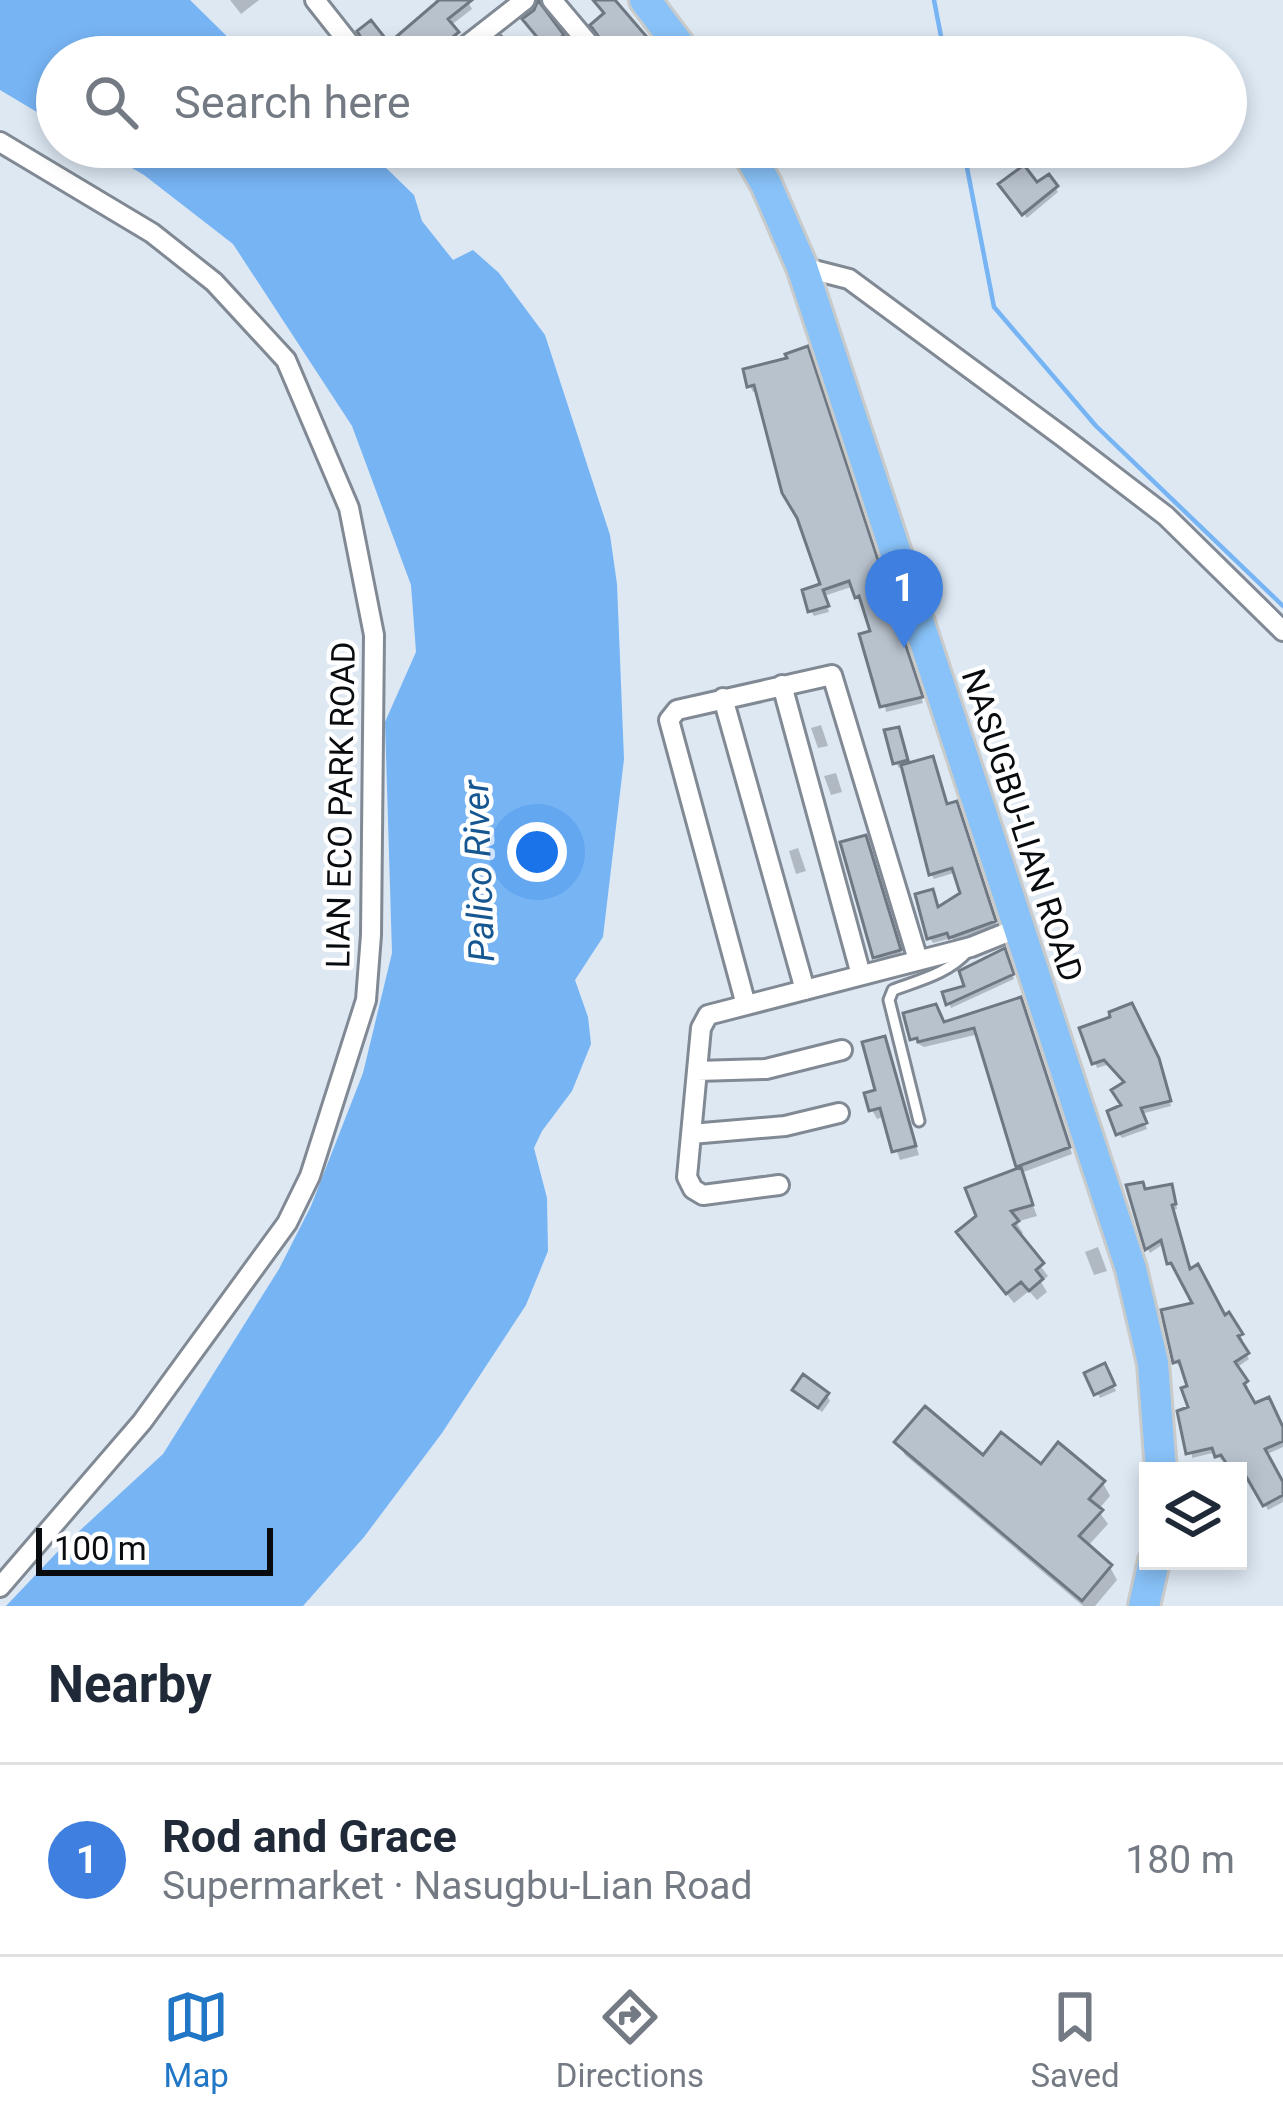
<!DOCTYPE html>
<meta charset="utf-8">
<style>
body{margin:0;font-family:Roboto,sans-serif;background:#f2f2f3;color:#1f2937}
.controls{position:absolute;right:36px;bottom:36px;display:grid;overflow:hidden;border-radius:0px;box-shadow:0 6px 18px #0003}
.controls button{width:108px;height:108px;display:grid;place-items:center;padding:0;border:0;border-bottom:3px solid #e0e1e3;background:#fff;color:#1f2937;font:60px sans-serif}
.scale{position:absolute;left:36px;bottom:30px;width:237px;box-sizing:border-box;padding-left:12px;border:6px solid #090c0f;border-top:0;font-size:33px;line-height:42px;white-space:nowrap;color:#090c0f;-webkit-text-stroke:9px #fff;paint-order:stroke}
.you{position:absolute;left:537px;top:852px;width:42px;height:42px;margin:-30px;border:9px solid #fff;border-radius:50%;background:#1a73e8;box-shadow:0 0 0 18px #1a73e833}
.badge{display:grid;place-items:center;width:78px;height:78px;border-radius:50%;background:#2177c5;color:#fff;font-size:39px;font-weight:700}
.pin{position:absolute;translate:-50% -99px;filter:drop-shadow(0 3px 6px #0008)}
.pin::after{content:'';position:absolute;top:63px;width:42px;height:36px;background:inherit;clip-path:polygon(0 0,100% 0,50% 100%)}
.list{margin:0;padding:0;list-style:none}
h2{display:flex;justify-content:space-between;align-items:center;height:156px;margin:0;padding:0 48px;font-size:51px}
h2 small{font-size:39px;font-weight:400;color:#747a83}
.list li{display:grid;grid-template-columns:78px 1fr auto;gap:36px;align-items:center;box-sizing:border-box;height:192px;padding:0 48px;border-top:3px solid #e0e1e3}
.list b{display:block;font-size:45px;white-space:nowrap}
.list p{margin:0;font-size:39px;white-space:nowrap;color:#747a83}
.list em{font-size:39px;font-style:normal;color:#747a83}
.icon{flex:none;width:66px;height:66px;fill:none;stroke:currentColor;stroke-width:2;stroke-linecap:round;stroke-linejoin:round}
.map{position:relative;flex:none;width:1283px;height:1606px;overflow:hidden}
.search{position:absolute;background:#fff;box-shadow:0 6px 18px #0003;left:36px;right:36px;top:36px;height:132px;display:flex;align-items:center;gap:30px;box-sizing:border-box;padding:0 42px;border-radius:66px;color:#747a83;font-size:45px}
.sheet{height:348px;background:#fff}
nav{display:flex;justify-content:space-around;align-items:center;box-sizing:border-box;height:168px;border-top:3px solid #e0e1e3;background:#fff;font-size:33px;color:#747a83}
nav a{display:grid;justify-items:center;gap:6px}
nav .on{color:#2177c5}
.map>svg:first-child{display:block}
</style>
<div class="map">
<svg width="1283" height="1606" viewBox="0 0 1283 1606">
<rect width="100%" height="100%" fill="#dde8f3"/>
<path fill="#77b4f4" d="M0 0H190L248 57H57V124L0 90Z
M96 147H348L382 164 414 195 422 221 453 260 473 250 499 273 545 335 610 535 617 584 624 759 603 937 575 980 588 1017 591 1044 572 1091 542 1131 534 1148 547 1198 548 1251 526 1305 442 1433 364 1537 303 1606H6L63 1546 163 1454 279 1269 311 1206 363 1073 392 953 385 722 416 652 411 585 352 426 233 244 144 175Z"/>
<path fill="#0003" d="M230 0H259L241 14Z
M435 0H467L472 9 450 26 460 40 440 57H378L439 4Z
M594 0H611L655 54 615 57 606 15Z
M541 2 545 17 567 46 554 56 531 29Z
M1049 178 1058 192 1027 218 1005 190 1037 186Z
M809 356 880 572 875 574 892 626 900 631 923 703 886 712 874 633 864 601 861 602 854 586 824 596 829 612 814 616 811 611 824 586 759 390 753 392 750 386Z
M821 725 828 746 818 748 811 728Z
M901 735 909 766 947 807 958 809 997 927 954 941 952 938 933 943 930 938 938 910 963 894 957 872 934 879 931 874 905 766 899 768 896 763Z
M836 773 842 792 831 795 824 776Z
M868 844 902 956 879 962 876 957Z
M798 848 806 871 796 874 789 851Z
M1006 956 1014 979 951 1008 945 994 967 988Z
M1023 1006 1072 1154 1021 1173 1037 1216 1016 1222 1023 1233 1018 1237 1048 1276 1041 1282 1047 1292 1037 1300 1029 1291 1014 1303 966 1244 979 1217 1022 1170 979 1034 924 1047 915 1042 932 1037 943 1026Z
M1083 1029 1161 1066 1171 1106 1141 1114 1147 1129 1122 1138 1119 1134 1127 1084 1110 1064 1097 1068Z
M884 1039 919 1155 900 1160 885 1116 877 1119 872 1110 879 1092Z
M1130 1188 1145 1192H1174L1177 1209 1172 1210 1190 1272 1224 1319 1228 1316 1243 1340 1239 1342 1249 1359 1236 1368 1248 1387 1244 1390 1253 1407 1283 1433V1447L1233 1469 1226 1459 1221 1460 1217 1452 1192 1458 1191 1388 1184 1365 1179 1366 1176 1362 1197 1305 1176 1267 1169 1263 1165 1243 1150 1253 1148 1249Z
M1098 1247 1107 1271 1094 1275 1085 1252Z
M1104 1367 1116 1391 1100 1398 1088 1374Z
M795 1390 827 1395 830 1401 822 1412Z
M898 1442 1103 1483 1110 1496 1098 1510 1108 1524 1087 1547 1110 1567 1117 1580 1095 1606H1083L905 1455Z
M1283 1480V1502L1268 1510 1253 1482Z"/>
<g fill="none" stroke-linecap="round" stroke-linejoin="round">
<path stroke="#77b4f4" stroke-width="4.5" d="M934 0 945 57
M963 147 994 307 1096 426 1283 606"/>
</g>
<path fill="#b8c2cd" stroke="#6f7882" stroke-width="3" d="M439 0H472L448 19 459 32 438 49 439 57H373L357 31 371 20 389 43Z
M538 0 564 35 547 49 522 19 534 10Z
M593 0H615L653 44 638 57H613L590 25 604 13Z
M501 36 517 57H474Z
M1024 165 1037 182 1049 174 1058 186 1022 215 998 184Z
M808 346 880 566 874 568 881 592 893 623 898 622 923 697 880 707 859 634 870 631 859 596 855 598 849 581 823 590 829 606 808 612 802 590 820 584 797 518 782 493 754 385 747 387 743 369 787 358 785 354Z
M899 727 908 760 893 764 884 730Z
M933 756 947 804 957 801 996 921 949 938 947 933 927 939 915 894 933 889 938 907 960 893 952 868 929 875 901 765Z
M866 835 901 950 873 958 840 842Z
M1005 948 1014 974 946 1005 942 992 964 986 959 971Z
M1021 997 1070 1147 1016 1167 974 1028 918 1042 917 1038 910 1040 903 1013 936 1004 944 1022Z
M1132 1003 1159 1058 1171 1101 1141 1108 1147 1123 1116 1135 1107 1111 1121 1105 1111 1090 1124 1082 1104 1060 1092 1064 1079 1028 1110 1017 1109 1012Z
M885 1036 916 1146 892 1152 880 1108 869 1111 864 1093 875 1090 862 1042Z
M1021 1167 1033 1205 1011 1211 1019 1221 1013 1225 1044 1263 1036 1270 1043 1279 1029 1291 1021 1282 1006 1294 956 1232 976 1216 965 1188Z
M1143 1182 1145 1189 1172 1184 1176 1204 1172 1205 1190 1269 1198 1264 1225 1315 1229 1312 1243 1334 1238 1336 1249 1353 1235 1362 1248 1381 1244 1384 1255 1403 1269 1397 1283 1427V1441L1265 1449 1283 1482V1495L1263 1506 1243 1471H1231L1221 1455 1215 1457 1212 1448 1186 1454 1177 1411 1188 1407 1181 1388 1187 1386 1179 1361 1173 1363 1161 1310 1192 1303 1171 1263 1167 1264 1161 1240 1145 1250 1126 1185Z
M1105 1363 1115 1385 1094 1395 1084 1373Z
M803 1374 829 1393 818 1408 792 1390Z
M925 1406 983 1455 1001 1432 1041 1464 1058 1442 1105 1481 1089 1499 1103 1510 1079 1536 1112 1565 1082 1601 894 1442Z"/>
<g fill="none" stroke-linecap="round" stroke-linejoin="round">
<defs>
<path id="lane" d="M919 1121 889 1000 893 990C920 980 949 973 968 951"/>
<path id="street" d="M315 0 360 57
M552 0 600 57
M452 57 525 0
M0 142 152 233 214 282 286 360 349 508 374 635 371 935 366 1000 310 1176 287 1223 142 1422 0 1587
M802 267 849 279 1063 437 1166 516 1283 631
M782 685 861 975
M723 698 805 990
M746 1005 669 720 677 710 832 675 918 960
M697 1071 766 1069 842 1050
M691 1134 785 1126 839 1113
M779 1185 703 1195 693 1189 687 1177 701 1028 708 1015 971 947 1018 928"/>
<path id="primary" d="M645 0 688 57
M745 147 766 184 802 267 1131 1269 1153 1363 1161 1471
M1144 1606 1154 1561"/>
</defs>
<use href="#lane" stroke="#818a94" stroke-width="15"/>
<use href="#street" stroke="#818a94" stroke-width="24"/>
<use href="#primary" stroke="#c9caca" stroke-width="36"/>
<use href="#lane" stroke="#fff" stroke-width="9"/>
<use href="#street" stroke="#fff" stroke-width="18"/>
<use href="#primary" stroke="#88c2f8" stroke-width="30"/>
</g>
<g text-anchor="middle" stroke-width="9" stroke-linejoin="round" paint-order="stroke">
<g font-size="33" fill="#090c0f" stroke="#fff">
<text transform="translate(340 805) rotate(-89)" y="12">LIAN ECO PARK ROAD</text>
<text transform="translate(1023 825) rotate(72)" y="12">NASUGBU-LIAN ROAD</text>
</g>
<g font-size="36" font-style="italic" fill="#175791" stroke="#fff">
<text transform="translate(478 871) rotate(-92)" y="13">Palico River</text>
</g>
</g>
</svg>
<div class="controls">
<button><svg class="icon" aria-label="layers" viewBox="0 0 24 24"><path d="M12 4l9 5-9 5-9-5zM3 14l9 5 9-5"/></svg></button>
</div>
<div class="scale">100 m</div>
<div class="you"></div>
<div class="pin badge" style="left:904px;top:648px;background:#3f7fe0">1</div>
<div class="search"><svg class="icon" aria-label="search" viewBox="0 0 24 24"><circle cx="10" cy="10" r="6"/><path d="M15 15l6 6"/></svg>Search here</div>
</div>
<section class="sheet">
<h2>Nearby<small></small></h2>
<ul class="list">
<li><span class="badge" style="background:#3f7fe0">1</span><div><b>Rod and Grace</b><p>Supermarket · Nasugbu-Lian Road</p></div><em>180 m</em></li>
</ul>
</section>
<nav>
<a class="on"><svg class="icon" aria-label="map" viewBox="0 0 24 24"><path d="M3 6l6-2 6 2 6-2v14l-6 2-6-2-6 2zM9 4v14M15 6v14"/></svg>Map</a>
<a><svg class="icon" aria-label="directions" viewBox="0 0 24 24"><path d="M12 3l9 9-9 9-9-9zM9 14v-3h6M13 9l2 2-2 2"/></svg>Directions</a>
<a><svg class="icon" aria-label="saved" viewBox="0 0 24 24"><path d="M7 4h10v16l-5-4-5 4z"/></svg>Saved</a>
</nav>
